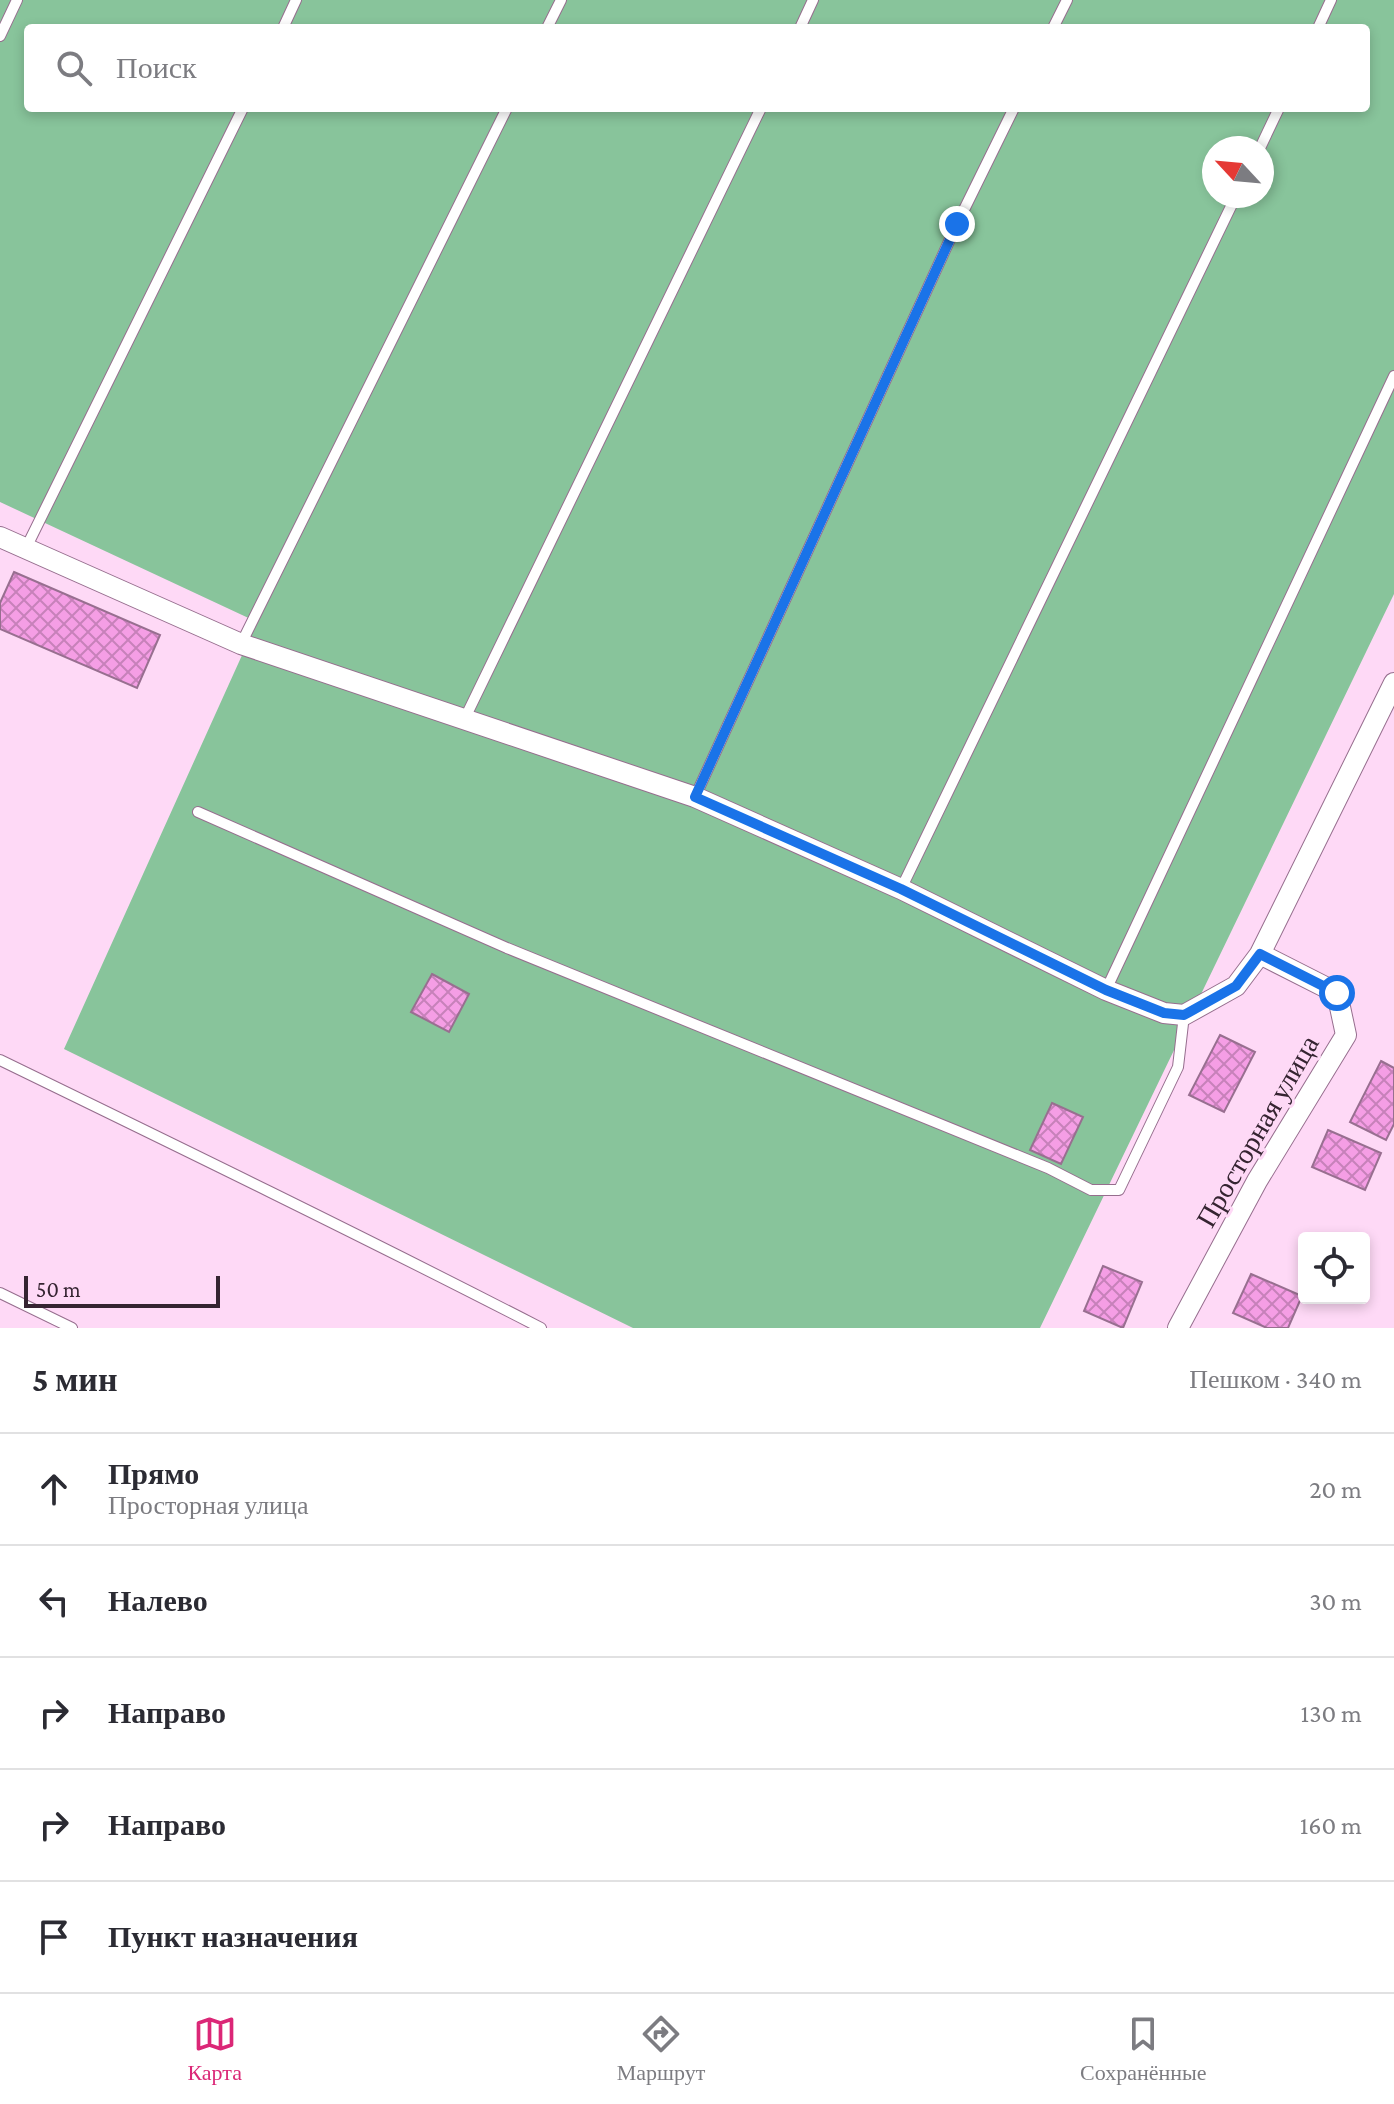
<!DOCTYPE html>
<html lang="ru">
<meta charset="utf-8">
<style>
body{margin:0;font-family:"Crimson Pro",serif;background:#f7f7f7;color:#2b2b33}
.controls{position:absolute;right:24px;bottom:24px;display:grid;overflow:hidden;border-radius:8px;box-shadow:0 4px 12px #0003}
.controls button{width:72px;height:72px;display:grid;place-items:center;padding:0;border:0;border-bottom:2px solid #e1e1e2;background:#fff;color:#2b2b33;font:40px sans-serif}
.compass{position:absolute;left:1202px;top:136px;width:72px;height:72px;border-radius:50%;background:#fff;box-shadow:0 4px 12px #0003;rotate:296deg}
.scale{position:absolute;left:24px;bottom:20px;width:196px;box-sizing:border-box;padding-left:8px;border:4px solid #352431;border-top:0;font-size:22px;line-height:28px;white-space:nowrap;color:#352431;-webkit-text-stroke:6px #fed9f6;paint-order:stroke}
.stop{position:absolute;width:24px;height:24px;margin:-18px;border:6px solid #1a73e8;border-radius:50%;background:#fff}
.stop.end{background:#1a73e8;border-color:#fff;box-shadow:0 2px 8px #0008}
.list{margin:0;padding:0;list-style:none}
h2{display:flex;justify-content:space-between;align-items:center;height:104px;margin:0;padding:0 32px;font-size:34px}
h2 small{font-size:26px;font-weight:400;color:#7c7c81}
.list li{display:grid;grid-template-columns:52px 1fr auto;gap:24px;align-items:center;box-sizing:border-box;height:112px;padding:0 32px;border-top:2px solid #e1e1e2}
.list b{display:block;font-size:30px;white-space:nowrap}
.list p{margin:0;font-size:26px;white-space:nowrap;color:#7c7c81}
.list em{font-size:26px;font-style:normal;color:#7c7c81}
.icon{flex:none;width:44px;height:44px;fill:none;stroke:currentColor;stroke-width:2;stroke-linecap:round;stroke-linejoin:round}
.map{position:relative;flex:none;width:1394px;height:1328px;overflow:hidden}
.search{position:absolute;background:#fff;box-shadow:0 4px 12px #0003;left:24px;right:24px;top:24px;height:88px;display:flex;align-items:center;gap:20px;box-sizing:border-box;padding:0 28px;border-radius:8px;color:#7c7c81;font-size:30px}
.sheet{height:664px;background:#fff}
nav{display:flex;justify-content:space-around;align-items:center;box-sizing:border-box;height:112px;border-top:2px solid #e1e1e2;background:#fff;font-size:22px;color:#7c7c81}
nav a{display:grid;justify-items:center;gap:4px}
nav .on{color:#db2777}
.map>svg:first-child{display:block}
</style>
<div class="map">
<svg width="1394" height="1328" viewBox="0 0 1394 1328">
<defs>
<pattern id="building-cross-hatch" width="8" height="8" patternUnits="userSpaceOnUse" patternTransform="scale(2)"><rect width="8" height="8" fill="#f59ee5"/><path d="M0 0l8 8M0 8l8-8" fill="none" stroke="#c781ba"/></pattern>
</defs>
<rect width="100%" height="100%" fill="#fed9f6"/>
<path fill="#88c49b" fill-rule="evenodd" d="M0 0H1394V594L1040 1328H633L64 1049 257 622 0 502ZM28 28H1366V108H28ZM1214 148H1262V196H1214Z"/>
<path fill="url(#building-cross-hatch)" stroke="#986f90" stroke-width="2" d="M14 572 160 635 137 688 0 629V603Z
M432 974 469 994 449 1032 411 1012Z
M1220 1035 1255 1052 1224 1112 1189 1095Z
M1381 1061 1394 1068V1124L1386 1140 1350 1122Z
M1052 1103 1083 1117 1061 1164 1030 1150Z
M1328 1130 1381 1153 1365 1190 1312 1167Z
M1103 1266 1142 1282 1123 1328 1084 1311Z
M1251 1274 1302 1296 1288 1328H1267L1233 1313Z"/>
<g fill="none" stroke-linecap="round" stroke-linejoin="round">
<defs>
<path id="service" d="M283 28 296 0
M547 28 561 0
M800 28 813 0
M1053 28 1067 0
M1318 28 1331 0
M0 36 17 0
M1260 148 1279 108
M26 548 243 108
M241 644 507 108
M465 718 761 108
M695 797 957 224 1014 108
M198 812 507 948 1048 1168 1091 1190H1119L1178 1067 1184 1015
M901 889 1236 196
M1106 990 1394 376
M0 1060C181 1148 362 1236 541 1328
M0 1293 72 1328"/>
<path id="minor" d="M0 537 241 644 695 797 901 889 1106 990 1164 1013 1184 1015 1236 986 1260 954 1394 683
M1178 1328 1257 1181 1346 1035 1337 993 1260 954"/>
</defs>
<use href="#service" stroke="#966e8e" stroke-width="12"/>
<use href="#minor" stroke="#966e8e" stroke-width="22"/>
<use href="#service" stroke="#fff" stroke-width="10"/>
<use href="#minor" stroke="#fff" stroke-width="20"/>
</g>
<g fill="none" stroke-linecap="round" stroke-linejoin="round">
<path stroke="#1a73e8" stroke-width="10" d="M957 224 695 797 901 889 1106 990 1164 1013 1184 1015 1236 986 1260 954 1337 993"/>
</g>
<g text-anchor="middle" stroke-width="6" stroke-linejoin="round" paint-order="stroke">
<g font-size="28" fill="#352431" stroke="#fed9f6">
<text transform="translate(1257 1131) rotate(-60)" y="10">Просторная улица</text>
</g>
</g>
</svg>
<div class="controls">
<button><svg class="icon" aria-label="locate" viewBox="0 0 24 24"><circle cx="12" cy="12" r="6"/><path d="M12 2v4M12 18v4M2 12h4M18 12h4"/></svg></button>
</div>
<svg class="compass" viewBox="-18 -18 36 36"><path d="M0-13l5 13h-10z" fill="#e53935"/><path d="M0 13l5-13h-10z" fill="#7c7c81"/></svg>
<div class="scale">50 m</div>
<div class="stop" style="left:1337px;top:993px"></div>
<div class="stop end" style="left:957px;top:224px"></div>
<div class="search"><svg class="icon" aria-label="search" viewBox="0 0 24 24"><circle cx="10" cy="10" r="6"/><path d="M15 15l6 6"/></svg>Поиск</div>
</div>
<section class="sheet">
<h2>5 мин<small>Пешком · 340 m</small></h2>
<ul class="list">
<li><svg class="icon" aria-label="ahead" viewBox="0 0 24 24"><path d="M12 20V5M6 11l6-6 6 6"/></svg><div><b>Прямо</b><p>Просторная улица</p></div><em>20 m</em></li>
<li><svg class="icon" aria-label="left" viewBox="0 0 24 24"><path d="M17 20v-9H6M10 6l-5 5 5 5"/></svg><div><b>Налево</b></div><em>30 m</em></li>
<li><svg class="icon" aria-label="right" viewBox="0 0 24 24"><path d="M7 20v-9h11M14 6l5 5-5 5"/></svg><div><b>Направо</b></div><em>130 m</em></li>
<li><svg class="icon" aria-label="right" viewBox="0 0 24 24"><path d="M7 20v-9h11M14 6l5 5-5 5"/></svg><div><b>Направо</b></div><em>160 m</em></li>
<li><svg class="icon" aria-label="arrive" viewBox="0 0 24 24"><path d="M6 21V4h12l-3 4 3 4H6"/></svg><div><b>Пункт назначения</b></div></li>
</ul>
</section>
<nav>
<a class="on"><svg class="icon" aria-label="map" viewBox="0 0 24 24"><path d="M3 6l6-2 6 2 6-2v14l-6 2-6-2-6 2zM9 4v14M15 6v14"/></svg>Карта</a>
<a><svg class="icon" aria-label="directions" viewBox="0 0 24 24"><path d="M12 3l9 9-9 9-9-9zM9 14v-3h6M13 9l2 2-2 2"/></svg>Маршрут</a>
<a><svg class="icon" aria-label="saved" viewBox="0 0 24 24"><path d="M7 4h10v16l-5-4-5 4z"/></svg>Сохранённые</a>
</nav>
